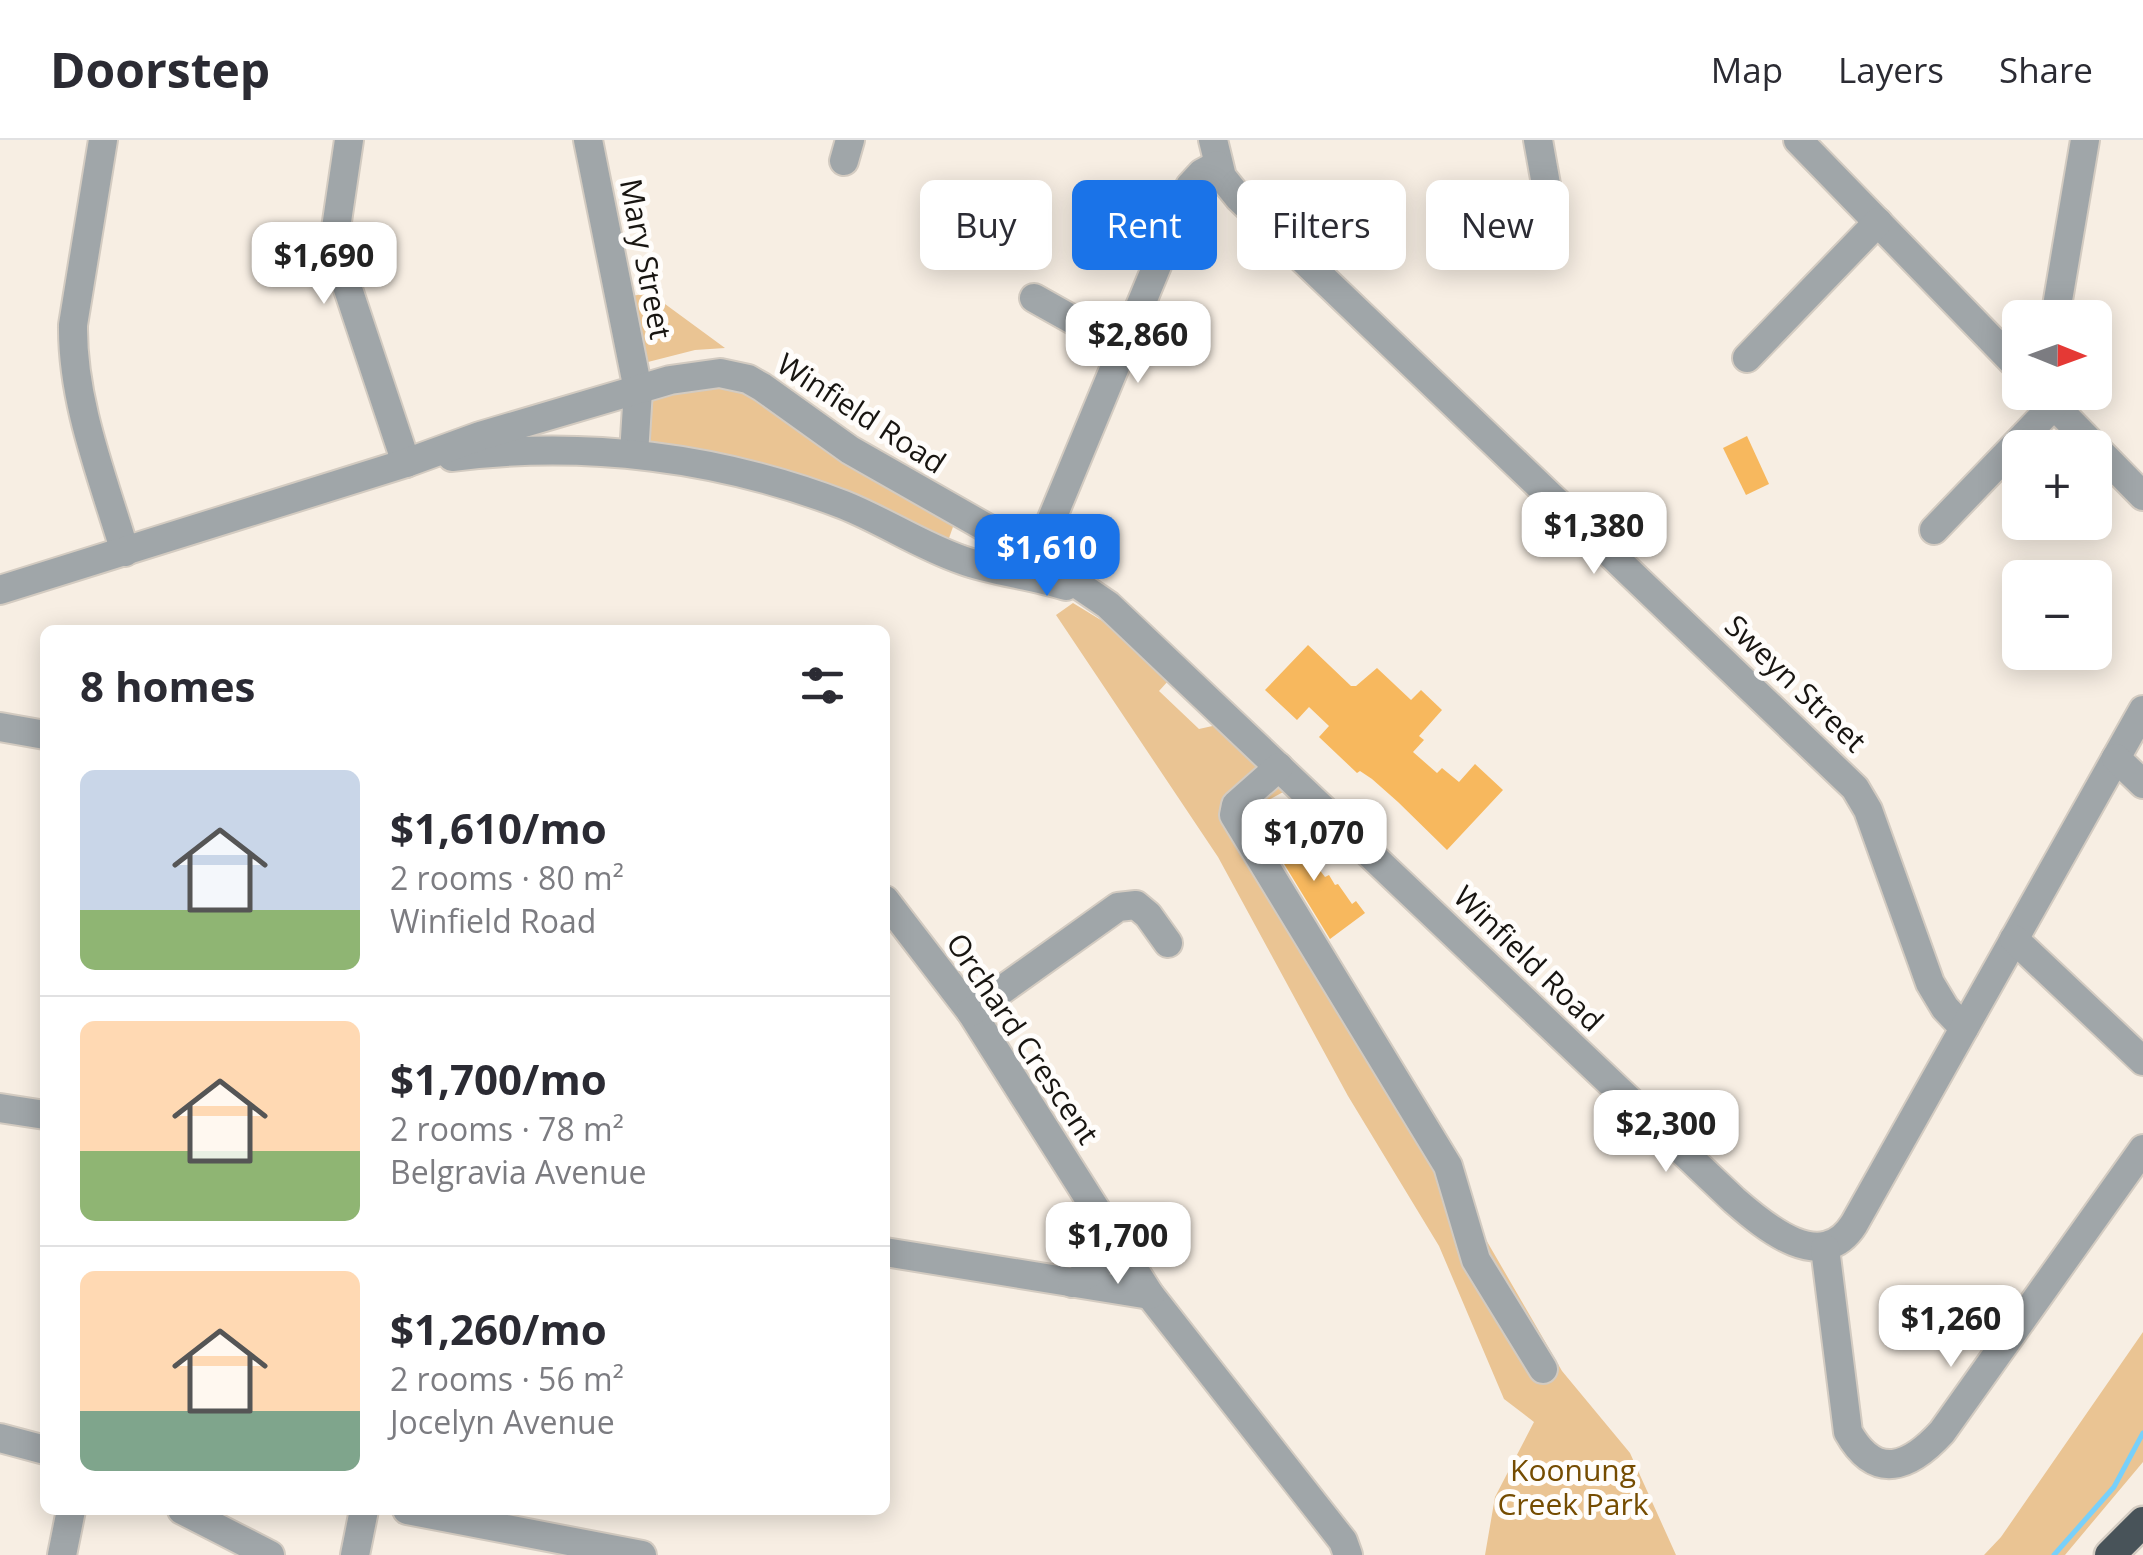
<!DOCTYPE html>
<html lang="en">
<head>
<meta charset="utf-8">
<style>
  :root { --surface:#fff; --page:#f7f7f7; --text:#2b2b33; --muted:#7c7c81; --line:#e1e1e2; --accent:#1a73e8 }
  body { margin:0; font-family:"Open Sans",sans-serif; background:var(--page); color:var(--text); height:100vh; display:flex; flex-direction:column; font-size:38px; white-space:nowrap }
  * { box-sizing:border-box; margin:0 }
  p { font-size:32px; color:var(--muted) }
  .icon { flex:none; width:55px; height:55px; fill:none; stroke:currentColor; stroke-width:2; stroke-linecap:round; stroke-linejoin:round }
  .map { position:relative; flex:1; overflow:hidden }
  .sheet { position:absolute; left:40px; top:485px; width:850px; height:890px; display:flex; flex-direction:column; background:var(--surface); border-radius:15px; box-shadow:0 5px 25px #0003 }
  .sheet>* { flex:none }
  .guide { position:absolute; left:920px; top:40px; width:950px; height:90px; display:flex; gap:20px }
  .needle { width:65px; rotate:91deg }
  .buttons { position:absolute; left:2002px; top:160px; display:grid; gap:20px }
  .buttons a { display:grid; place-items:center; width:110px; height:110px; border-radius:15px; background:var(--surface); box-shadow:0 5px 25px #0003; font-size:50px }
  .price { position:absolute; translate:-50% -85px; padding:0 22px; border-radius:20px; background:#fff; color:#222; font-size:32px; line-height:65px; filter:drop-shadow(0 2px 5px #0008) }
  .price::after { content:''; position:absolute; left:50%; top:60px; width:30px; height:22px; margin-left:-15px; background:inherit; clip-path:polygon(0 0,100% 0,50% 100%) }
  .price.selected { background:var(--accent); color:#fff }
  ul { padding:0; list-style:none }
  li { display:flex; align-items:center; gap:30px; height:250px; padding:0 40px }
  li+li { border-top:2px solid var(--line) }
  li span { display:grid; place-items:center; flex:none; width:280px; height:200px; border-radius:15px; color:#555 }
  li>.icon { margin-inline-start:auto }
  span .icon { width:120px; height:120px; fill:#fffc; stroke-width:1 }
  li b { font-size:42px }
  h2 { display:flex; justify-content:space-between; align-items:center; height:120px; padding:0 40px; font-size:42px }
  .chip { padding:0 35px; border-radius:15px; background:var(--surface); box-shadow:0 5px 25px #0003; font-size:35px; line-height:90px }
  .chip.selected { background:var(--accent); color:#fff }
  header { display:flex; align-items:center; gap:60px; box-sizing:border-box; height:140px; padding:0 50px; background:var(--surface); border-bottom:2px solid var(--line) }
  header strong { font-size:48px }
  nav { display:flex; gap:55px; margin-inline-start:auto; font-size:35px }
  .map>svg:first-child { display:block }
</style>
</head>
<body>
<header>
<strong>Doorstep</strong>
<nav><a>Map</a><a>Layers</a><a>Share</a></nav>
</header>
<div class="map">
<svg width="2143" height="1415" viewBox="0 0 2143 1415">
  <rect width="100%" height="100%" fill="#f7eee3"/>
  <g fill="#eac493">
    <path d="M650 153 725 208 695 210 644 223 631 156Z"/>
    <path d="M727 240 954 384 948 401 648 309V258Z"/>
    <path d="M1073 463 1109 485 1169 540 1159 551 1199 589 1217 585 1285 651 1241 675 1441 989 1467 1041 1485 1098 1562 1231 1630 1313 1676 1415H1485L1495 1357 1534 1282 1504 1259 1439 1106 1348 956 1218 717 1056 475Z"/>
    <path d="M2143 1192V1322L2065 1415H1984L2001 1397Z"/>
  </g>
  <g fill="none" stroke-linecap="round" stroke-linejoin="round">
    <path stroke="#78d0fa" stroke-width="5" d="M2054 1415 2114 1347 2143 1293"/>
  </g>
  <g fill="#f7b85e">
    <path d="M1747 296 1769 344 1746 355 1723 308Z"/>
    <path d="M1308 505 1351 546H1356L1377 528 1411 560 1421 550 1442 570 1419 596 1424 600 1413 612 1437 633 1442 628 1459 642 1475 624 1503 650 1447 710 1398 662 1372 639 1360 631 1357 633 1319 597 1329 586 1309 567 1297 580 1265 550Z"/>
    <path d="M1269 677 1277 691 1281 689 1287 699 1290 697 1300 714 1305 711 1325 737 1329 735 1335 745 1338 744 1352 764 1356 761 1365 773 1330 799 1259 683Z"/>
  </g>
  <g fill="none" stroke-linecap="round" stroke-linejoin="round">
    <defs>
      <g id="minor">
        <path d="M103 0 73 185C72 263 103 338 125 412"/>
        <path d="M349 0 335 95 346 143 406 323"/>
        <path d="M588 0 638 250 634 314"/>
        <path d="M1213 0 1222 37 1239 58 1855 648 1868 670 1930 843 1945 868 1964 888"/>
        <path d="M1538 0 1549 61"/>
        <path d="M1798 0 2020 229"/>
        <path d="M844 21 850 0"/>
        <path d="M1034 158 1123 208"/>
        <path d="M2055 178 2085 0"/>
        <path d="M1747 218 1878 82"/>
        <path d="M2043 254 2143 356"/>
        <path d="M452 317C584 300 720 317 844 365 884 381 921 406 962 420 995 432 1032 435 1066 446"/>
        <path d="M1934 390 2054 265"/>
        <path d="M1029 434 1190 46 1202 33 1217 25"/>
        <path d="M0 450 406 323 480 296 670 240 720 233 748 239 762 247 850 310 1036 416 1108 465 1734 1060C1766 1088 1822 1135 1854 1084L2143 570"/>
        <path d="M0 587 45 595"/>
        <path d="M2116 618 2143 644"/>
        <path d="M1279 627 1236 665 1234 675 1448 1026 1476 1120 1543 1229"/>
        <path d="M885 760 971 872 1150 1155 1343 1401 1348 1415"/>
        <path d="M2014 799 2143 921"/>
        <path d="M971 872 1118 767 1136 765 1148 775 1168 803"/>
        <path d="M0 968 45 975"/>
        <path d="M1825 1108 1848 1292C1876 1342 1910 1327 1942 1292L2143 1009"/>
        <path d="M885 1112 1150 1155"/>
        <path d="M1072 1143 1096 1129 1115 1100"/>
        <path d="M0 1298 45 1310"/>
        <path d="M182 1370 270 1415"/>
        <path d="M407 1370 642 1415"/>
        <path d="M62 1415 71 1370"/>
        <path d="M355 1415 364 1370"/>
      </g>
      <path id="highway" d="M2110 1415 2143 1382"/>
    </defs>
    <use href="#minor" stroke="#d3cbc1" stroke-width="32"/>
    <use href="#highway" stroke="#d3cbc1" stroke-width="35"/>
    <use href="#minor" stroke="#a0a6a9" stroke-width="28"/>
    <use href="#highway" stroke="#485359" stroke-width="30"/>
  </g>
  <g text-anchor="middle" stroke-width="10" stroke-linejoin="round" paint-order="stroke">
    <g font-size="30" fill="#181511" stroke="#fffdfb">
      <text transform="translate(645 119) rotate(79)" y="10">Mary Street</text>
      <text transform="translate(861 274) rotate(33)" y="10">Winfield Road</text>
      <text transform="translate(1795 544) rotate(44)" y="10">Sweyn Street</text>
      <text transform="translate(1528 819) rotate(44)" y="10">Winfield Road</text>
      <text transform="translate(1022 899) rotate(56)" y="10">Orchard Crescent</text>
    </g>
    <g font-size="30" fill="#754c01" stroke="#fffdfb">
      <text x="1573" y="1341">Koonung<tspan x="1573" dy="34">Creek Park</tspan></text>
    </g>
  </g>
</svg>
<div class="buttons">
<a><svg class="needle" viewBox="-14 -14 28 28"><path d="M0-13l5 13h-10z" fill="#e53935"/><path d="M0 13l5-13h-10z" fill="#7c7c81"/></svg></a>
<a>+</a>
<a>−</a>
</div>
<b class="price" style="left:324px;top:167px">$1,690</b>
<b class="price" style="left:1138px;top:246px">$2,860</b>
<b class="price" style="left:1594px;top:437px">$1,380</b>
<b class="price selected" style="left:1047px;top:459px">$1,610</b>
<b class="price" style="left:1314px;top:744px">$1,070</b>
<b class="price" style="left:1666px;top:1035px">$2,300</b>
<b class="price" style="left:1118px;top:1147px">$1,700</b>
<b class="price" style="left:1951px;top:1230px">$1,260</b>
<div class="guide">
<a class="chip">Buy</a>
<a class="chip selected">Rent</a>
<a class="chip">Filters</a>
<a class="chip">New</a>
</div>
<section class="sheet">
<h2>8 homes<svg class="icon" aria-label="filters" viewBox="0 0 24 24"><path d="M4 7h16M4 17h16"/><circle cx="9" cy="7" r="2"/><circle cx="15" cy="17" r="2"/></svg></h2>
<ul>
<li><span style="background:linear-gradient(#c9d6e8 70%,#8fb573 0)"><svg class="icon" aria-label="home" viewBox="0 0 24 24"><path d="M3 11l9-7 9 7M6 9v11h12V9"/></svg></span><div><b>$1,610/mo</b><p>2 rooms · 80 m²</p><p>Winfield Road</p></div></li>
<li><span style="background:linear-gradient(#ffd9b3 65%,#8fb573 0)"><svg class="icon" aria-label="home" viewBox="0 0 24 24"><path d="M3 11l9-7 9 7M6 9v11h12V9"/></svg></span><div><b>$1,700/mo</b><p>2 rooms · 78 m²</p><p>Belgravia Avenue</p></div></li>
<li><span style="background:linear-gradient(#ffd9b3 70%,#7fa58c 0)"><svg class="icon" aria-label="home" viewBox="0 0 24 24"><path d="M3 11l9-7 9 7M6 9v11h12V9"/></svg></span><div><b>$1,260/mo</b><p>2 rooms · 56 m²</p><p>Jocelyn Avenue</p></div></li>
</ul>
</section>
</div>
</body>
</html>
